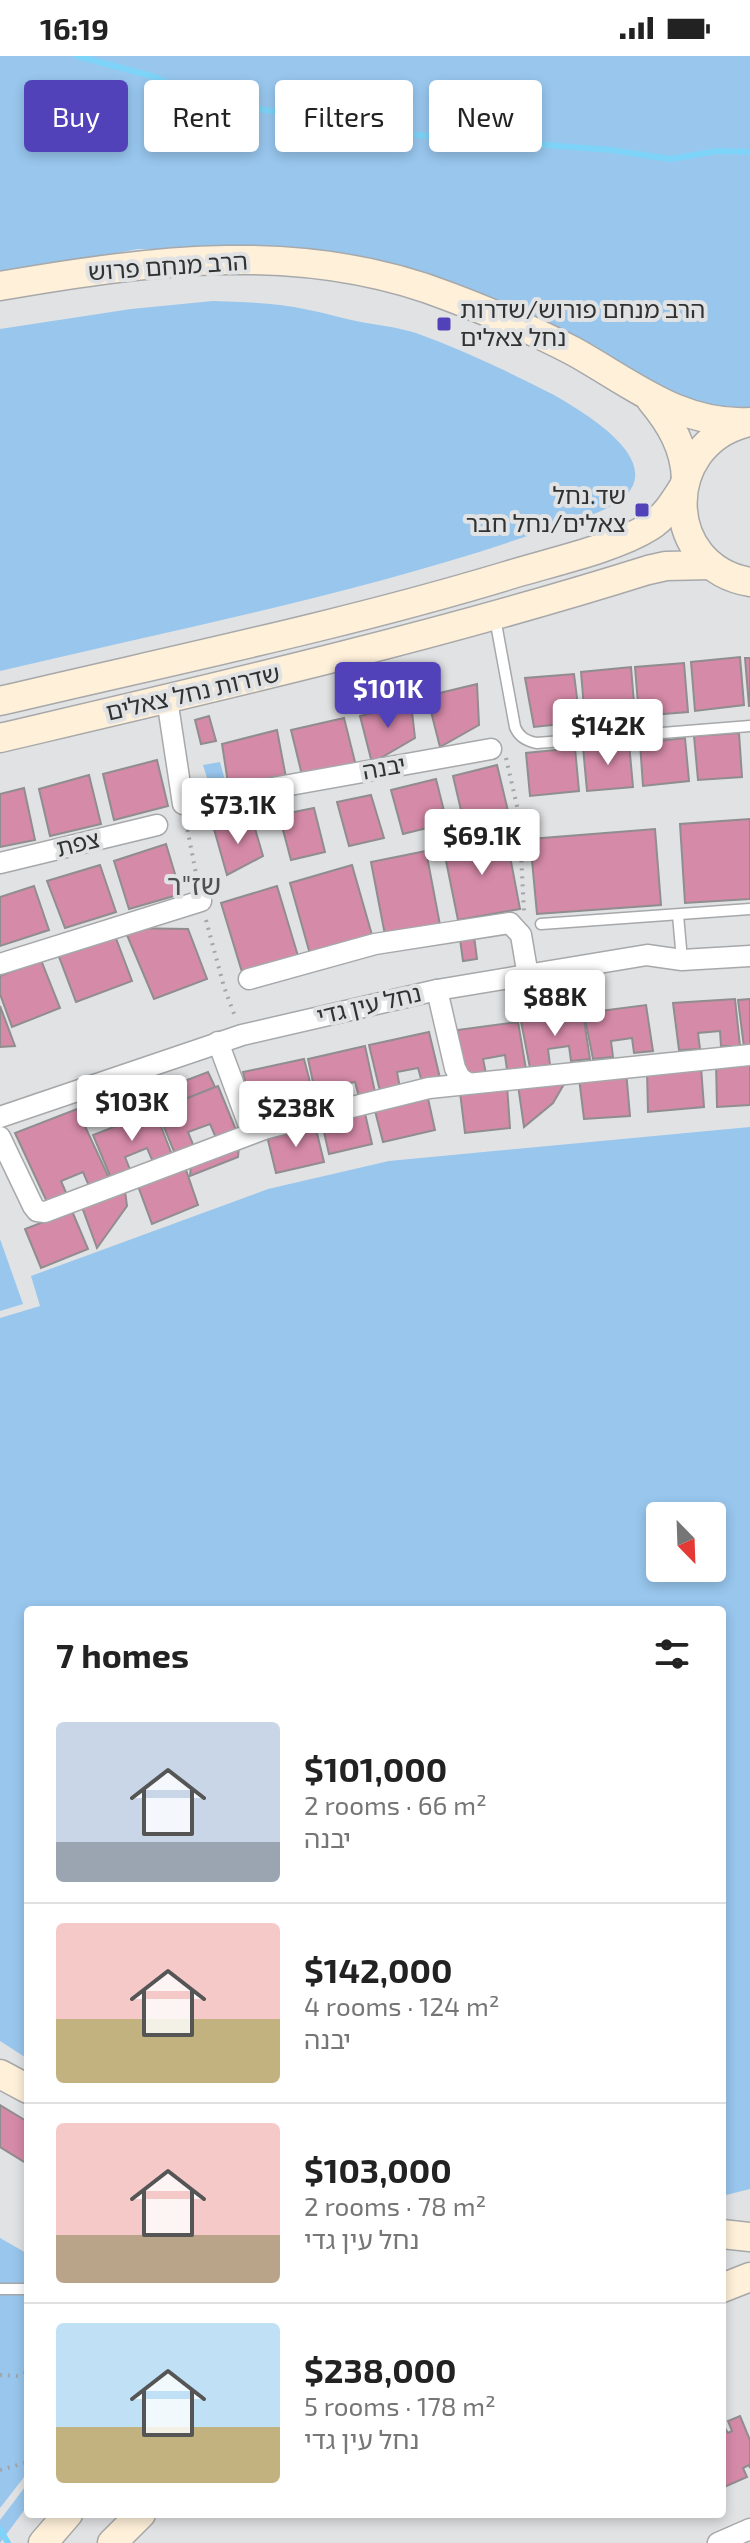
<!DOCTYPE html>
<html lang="en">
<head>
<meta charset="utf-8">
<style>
  :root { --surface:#fff; --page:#f6f6f6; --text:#222; --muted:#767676; --line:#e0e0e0; --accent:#5242ba }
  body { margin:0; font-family:"Exo 2","Noto Sans Hebrew",sans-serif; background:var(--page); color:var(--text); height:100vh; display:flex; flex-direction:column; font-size:30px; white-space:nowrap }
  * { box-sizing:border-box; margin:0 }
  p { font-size:26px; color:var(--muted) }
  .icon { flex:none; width:44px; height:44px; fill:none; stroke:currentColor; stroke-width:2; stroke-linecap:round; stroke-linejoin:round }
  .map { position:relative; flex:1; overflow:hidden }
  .details { position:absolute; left:24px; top:1550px; width:702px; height:912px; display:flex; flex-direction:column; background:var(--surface); border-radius:8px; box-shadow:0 4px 12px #0003 }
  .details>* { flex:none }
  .hud { position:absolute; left:24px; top:24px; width:702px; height:72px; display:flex; gap:16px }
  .needle { width:52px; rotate:157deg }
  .tools { position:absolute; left:646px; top:1446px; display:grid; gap:16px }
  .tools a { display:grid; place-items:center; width:80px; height:80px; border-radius:8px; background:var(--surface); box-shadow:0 4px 12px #0003; font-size:40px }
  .price { position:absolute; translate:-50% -68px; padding:0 18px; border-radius:8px; background:#fff; color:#222; font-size:26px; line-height:52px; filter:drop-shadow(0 2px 4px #0008) }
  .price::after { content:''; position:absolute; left:50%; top:48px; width:24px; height:18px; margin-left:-12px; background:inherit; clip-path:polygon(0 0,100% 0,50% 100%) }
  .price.current { background:var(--accent); color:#fff }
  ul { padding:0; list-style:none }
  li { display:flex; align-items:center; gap:24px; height:200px; padding:0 32px }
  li+li { border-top:2px solid var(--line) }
  li span { display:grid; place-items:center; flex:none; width:224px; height:160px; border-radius:8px; color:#555 }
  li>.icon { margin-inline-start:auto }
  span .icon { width:96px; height:96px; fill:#fffc; stroke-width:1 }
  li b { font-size:34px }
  h2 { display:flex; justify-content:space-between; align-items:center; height:96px; padding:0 32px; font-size:34px }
  .tag { padding:0 28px; border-radius:8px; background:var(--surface); box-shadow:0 4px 12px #0003; font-size:28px; line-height:72px }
  .tag.current { background:var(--accent); color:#fff }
  .status { display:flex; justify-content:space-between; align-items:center; height:56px; padding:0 40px; background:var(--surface); direction:ltr }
  .status svg { height:22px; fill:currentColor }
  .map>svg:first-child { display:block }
</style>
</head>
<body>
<div class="status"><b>16:19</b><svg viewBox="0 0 49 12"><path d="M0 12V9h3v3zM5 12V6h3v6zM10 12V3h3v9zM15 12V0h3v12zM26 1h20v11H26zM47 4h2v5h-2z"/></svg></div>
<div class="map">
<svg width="750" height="2487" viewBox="0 0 750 2487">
  <rect width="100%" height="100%" fill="#e1e2e4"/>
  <g fill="#98c6ed" fill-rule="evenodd">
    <path d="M0 0H750V351L687 353 645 332 529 256 419 219 301 193H138L0 219Z"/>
    <path d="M213 245C245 246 278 247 309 254 325 257 341 262 356 265 376 269 397 271 416 277 463 294 509 316 554 339 578 353 654 396 631 433 618 455 568 466 545 474 368 536 182 572 0 615V273L131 253Z"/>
    <path d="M220 706 228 735 212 738 203 709Z"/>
    <path d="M750 1071V2133L722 2140V1554H28V2003L0 1985V1262L40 1250 31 1220 268 1133 389 1105ZM660 1460H712V1512H660Z"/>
    <path d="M0 1183 23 1248 0 1255Z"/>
    <path d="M0 2182 28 2198V2416L0 2452Z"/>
    <path d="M28 2427V2449L0 2487V2464Z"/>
  </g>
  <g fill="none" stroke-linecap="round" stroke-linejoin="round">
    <g stroke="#7ed4f8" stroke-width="6">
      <path d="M77 0 155 21 214 47 315 61 380 76 611 94 670 103 718 95 750 96"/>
      <path d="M0 2473 8 2487"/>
    </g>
  </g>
  <g fill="#d58aa8" stroke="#908d8e" stroke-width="2">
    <path d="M740 601 744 649 695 655 691 606Z"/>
    <path d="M745 602H750V650H749Z"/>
    <path d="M684 607 688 656 639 660 635 611Z"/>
    <path d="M631 611 635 659 585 664 581 616Z"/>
    <path d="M574 618 580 666 534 671 525 622Z"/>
    <path d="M477 628 479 669 440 691 427 640Z"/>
    <path d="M411 647 415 682 372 707 360 660Z"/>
    <path d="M209 660 216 685 201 688 195 664Z"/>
    <path d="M344 662 356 710 303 723 291 674Z"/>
    <path d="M277 674 287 727H228L222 688Z"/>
    <path d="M739 677 742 721 698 724 694 680Z"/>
    <path d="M685 682 689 725 643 730 640 687Z"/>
    <path d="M629 687 633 731 587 735 583 691Z"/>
    <path d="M575 692 579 735 530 740 526 697Z"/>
    <path d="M157 704 168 750 114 764 103 718Z"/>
    <path d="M497 709 508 755 464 767 453 720Z"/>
    <path d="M89 719 101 768 50 780 39 733Z"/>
    <path d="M436 723 447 767 403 778 391 734Z"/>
    <path d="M24 732 35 784 0 791V738Z"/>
    <path d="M371 739 384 782 349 790 337 746Z"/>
    <path d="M314 752 325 796 291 804 279 759Z"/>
    <path d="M750 763V843L685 847 680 768Z"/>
    <path d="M253 766 263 800 227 819 214 773Z"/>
    <path d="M655 773 661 849 537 858 530 783Z"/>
    <path d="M506 779 520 853 458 864 443 790Z"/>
    <path d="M166 788 181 838 129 853 114 805Z"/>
    <path d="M426 795 440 869 385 879 371 806Z"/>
    <path d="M100 809 116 856 65 872 47 825Z"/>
    <path d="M352 809 372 879 310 898 290 827Z"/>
    <path d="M34 830 49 874 0 890V841Z"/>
    <path d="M277 830 298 900 242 916 221 847Z"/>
    <path d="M124 872 188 873 207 923 154 943Z"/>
    <path d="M114 877 132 925 76 946 58 898Z"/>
    <path d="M474 880 477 903 463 905 460 883Z"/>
    <path d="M41 904 60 952 12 971 0 938V920Z"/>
    <path d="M735 943 740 990H721L720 975 698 977 700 993 679 994 673 947Z"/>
    <path d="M750 943V990L744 991 738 944Z"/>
    <path d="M646 949 653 995 634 997 632 982 611 985 613 1001 593 1003 584 957Z"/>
    <path d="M0 950 15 990 0 991Z"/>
    <path d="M583 957 590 1003 571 1005 569 990 548 993 550 1009 530 1012 521 965Z"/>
    <path d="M518 966 526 1013 507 1014 505 999 483 1003 486 1018 465 1021 457 974Z"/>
    <path d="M429 976 440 1022 422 1026 418 1012 397 1016 400 1032 380 1035 369 989Z"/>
    <path d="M365 990 375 1036 359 1041 355 1026 335 1030 339 1045 318 1049 308 1003Z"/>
    <path d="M304 1003 316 1049 298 1053 294 1038 271 1043 274 1059 254 1062 243 1016Z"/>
    <path d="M750 1005V1049L717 1051 716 1007Z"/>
    <path d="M701 1011 704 1051 648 1056 647 1016Z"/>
    <path d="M626 1015 630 1060 584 1063 579 1022Z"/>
    <path d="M208 1016 215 1031 186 1043 179 1027Z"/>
    <path d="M567 1023 553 1047 524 1071 518 1029Z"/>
    <path d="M507 1029 510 1072 465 1077 460 1036Z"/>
    <path d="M218 1030 236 1074 216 1082 210 1068 188 1076 194 1091 175 1098 157 1054Z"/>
    <path d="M427 1038 435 1074 383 1086 374 1051Z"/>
    <path d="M77 1053 109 1122 89 1130 83 1116 61 1125 67 1139 47 1146 15 1077Z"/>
    <path d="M364 1053 372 1088 329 1098 321 1063Z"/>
    <path d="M155 1055 172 1099 153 1106 147 1092 125 1101 131 1116 111 1122 93 1079Z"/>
    <path d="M315 1069 324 1106 276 1117 267 1080Z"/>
    <path d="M239 1091 238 1101 190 1120 191 1110Z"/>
    <path d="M185 1111 198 1149 152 1168 138 1130Z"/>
    <path d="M125 1135 127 1150 97 1192 82 1151Z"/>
    <path d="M72 1155 88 1193 41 1212 25 1173Z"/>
    <path d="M0 2049 28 2066V2103L26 2107 0 2091Z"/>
    <path d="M740 2360 750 2384V2412L749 2409 743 2412 747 2421 722 2432V2367L728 2377 732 2375 728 2365Z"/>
  </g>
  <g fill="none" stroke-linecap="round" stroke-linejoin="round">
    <defs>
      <g id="lane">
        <path d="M495 562 515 671C519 681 526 685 537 687L750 670"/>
        <path d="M678 859 682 904"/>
        <path d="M541 868 750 853"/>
        <path d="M0 2233H28"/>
      </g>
      <g id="street">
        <path d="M167 643 183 748 491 693"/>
        <path d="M0 807 157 769"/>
        <path d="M0 908 201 845"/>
        <path d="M249 923 375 888 510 867 521 879 528 920"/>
        <path d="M437 934 455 1012 460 1022 468 1027"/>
        <path d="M218 986 248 1067 255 1072H267"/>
        <path d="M0 1061 242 979 437 934 647 899 682 904 750 900"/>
        <path d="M0 1081 33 1150 37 1155 45 1156 267 1072 429 1032 750 999"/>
        <path d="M718 2487 750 2473"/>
      </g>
      <g id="secondary">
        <path d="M0 230C151 204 303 183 450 241 492 257 533 274 573 295 631 327 680 370 750 366"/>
        <path d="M651 344C671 368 685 392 686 423"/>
        <path d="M745 367C660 390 662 511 750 526"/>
        <path d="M0 645C169 605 340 570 506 520 547 507 614 493 649 471 665 461 674 446 684 430"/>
        <path d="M0 682C217 631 435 581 648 514L666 510 711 509"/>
        <path d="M0 2018 28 2033"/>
        <path d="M722 2178 750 2181"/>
        <path d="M722 2232 750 2221"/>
        <path d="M43 2487 68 2458"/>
        <path d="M112 2487 141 2458"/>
      </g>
    </defs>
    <use href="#lane" stroke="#a7a8aa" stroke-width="13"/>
    <use href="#street" stroke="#a7a8aa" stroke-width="23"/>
    <use href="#secondary" stroke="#a7a8aa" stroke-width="31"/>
    <g stroke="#a4a5a6" stroke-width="4" stroke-dasharray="2 6" stroke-linecap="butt">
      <path d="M506 702 519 759 524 856"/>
      <path d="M186 766 198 828"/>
      <path d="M206 864 224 931 236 963"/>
      <path d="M0 2319 18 2320 27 2316 28 2323"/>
      <path d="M0 2414 28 2406"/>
    </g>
    <use href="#lane" stroke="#fff" stroke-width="10"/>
    <use href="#street" stroke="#fff" stroke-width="20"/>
    <use href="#secondary" stroke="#fef0d9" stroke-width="28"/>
  </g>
  <g fill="#5242ba" stroke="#e1e2e4" stroke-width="3">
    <rect x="436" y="260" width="16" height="16" rx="4"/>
    <rect x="634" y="446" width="16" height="16" rx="4"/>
  </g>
  <g text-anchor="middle" stroke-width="8" stroke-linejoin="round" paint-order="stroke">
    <g font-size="24" fill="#313232" stroke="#e1e2e4">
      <text transform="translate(168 211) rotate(-4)" y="8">הרב מנחם פרוש</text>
      <text transform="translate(193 637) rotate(-13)" y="8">שדרות נחל צאלים</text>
      <text transform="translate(384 712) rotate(-10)" y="8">יבנה</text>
      <text transform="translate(78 788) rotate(-14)" y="8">צפת</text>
      <text transform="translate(369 949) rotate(-13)" y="8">נחל עין גדי</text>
    </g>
    <g font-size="24" fill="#313232" stroke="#e1e2e4" text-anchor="start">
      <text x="460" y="262">הרב מנחם פורוש/שדרות<tspan x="460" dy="28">נחל צאלים</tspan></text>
      <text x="626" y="448" text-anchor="end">שד.נחל<tspan x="626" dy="28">צאלים/נחל חבר</tspan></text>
    </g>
    <g font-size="28" fill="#4f5052" stroke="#e1e2e4">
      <text x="194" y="839">שז"ר</text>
    </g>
  </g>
</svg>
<div class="tools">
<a><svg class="needle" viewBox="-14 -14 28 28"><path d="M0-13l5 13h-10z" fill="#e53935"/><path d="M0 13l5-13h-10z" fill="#767676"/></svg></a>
</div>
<b class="price current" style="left:388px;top:674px">$101K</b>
<b class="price" style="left:608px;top:711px">$142K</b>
<b class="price" style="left:238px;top:790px">$73.1K</b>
<b class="price" style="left:482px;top:821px">$69.1K</b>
<b class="price" style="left:555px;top:982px">$88K</b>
<b class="price" style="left:132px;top:1087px">$103K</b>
<b class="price" style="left:296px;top:1093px">$238K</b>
<div class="hud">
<a class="tag current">Buy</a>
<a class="tag">Rent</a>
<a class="tag">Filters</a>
<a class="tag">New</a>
</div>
<section class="details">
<h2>7 homes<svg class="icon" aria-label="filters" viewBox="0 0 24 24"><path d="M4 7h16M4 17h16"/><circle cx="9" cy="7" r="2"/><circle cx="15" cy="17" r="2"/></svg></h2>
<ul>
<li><span style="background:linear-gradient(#c9d6e8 75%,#9aa5b1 0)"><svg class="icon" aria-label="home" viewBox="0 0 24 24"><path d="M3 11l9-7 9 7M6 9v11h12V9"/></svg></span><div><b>$101,000</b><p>2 rooms · 66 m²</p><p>יבנה</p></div></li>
<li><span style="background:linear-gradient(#f6c9c9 60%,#c2b280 0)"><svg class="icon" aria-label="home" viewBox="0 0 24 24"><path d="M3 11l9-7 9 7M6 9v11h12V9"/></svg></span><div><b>$142,000</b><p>4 rooms · 124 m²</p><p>יבנה</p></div></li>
<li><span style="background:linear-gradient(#f6c9c9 70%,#b9a48a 0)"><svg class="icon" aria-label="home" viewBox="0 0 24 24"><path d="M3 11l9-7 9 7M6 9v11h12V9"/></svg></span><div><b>$103,000</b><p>2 rooms · 78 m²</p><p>נחל עין גדי</p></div></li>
<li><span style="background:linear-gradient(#bfe0f5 65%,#c2b280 0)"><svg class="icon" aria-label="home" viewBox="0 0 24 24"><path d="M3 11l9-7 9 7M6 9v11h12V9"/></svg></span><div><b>$238,000</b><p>5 rooms · 178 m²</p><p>נחל עין גדי</p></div></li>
</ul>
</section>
</div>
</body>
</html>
